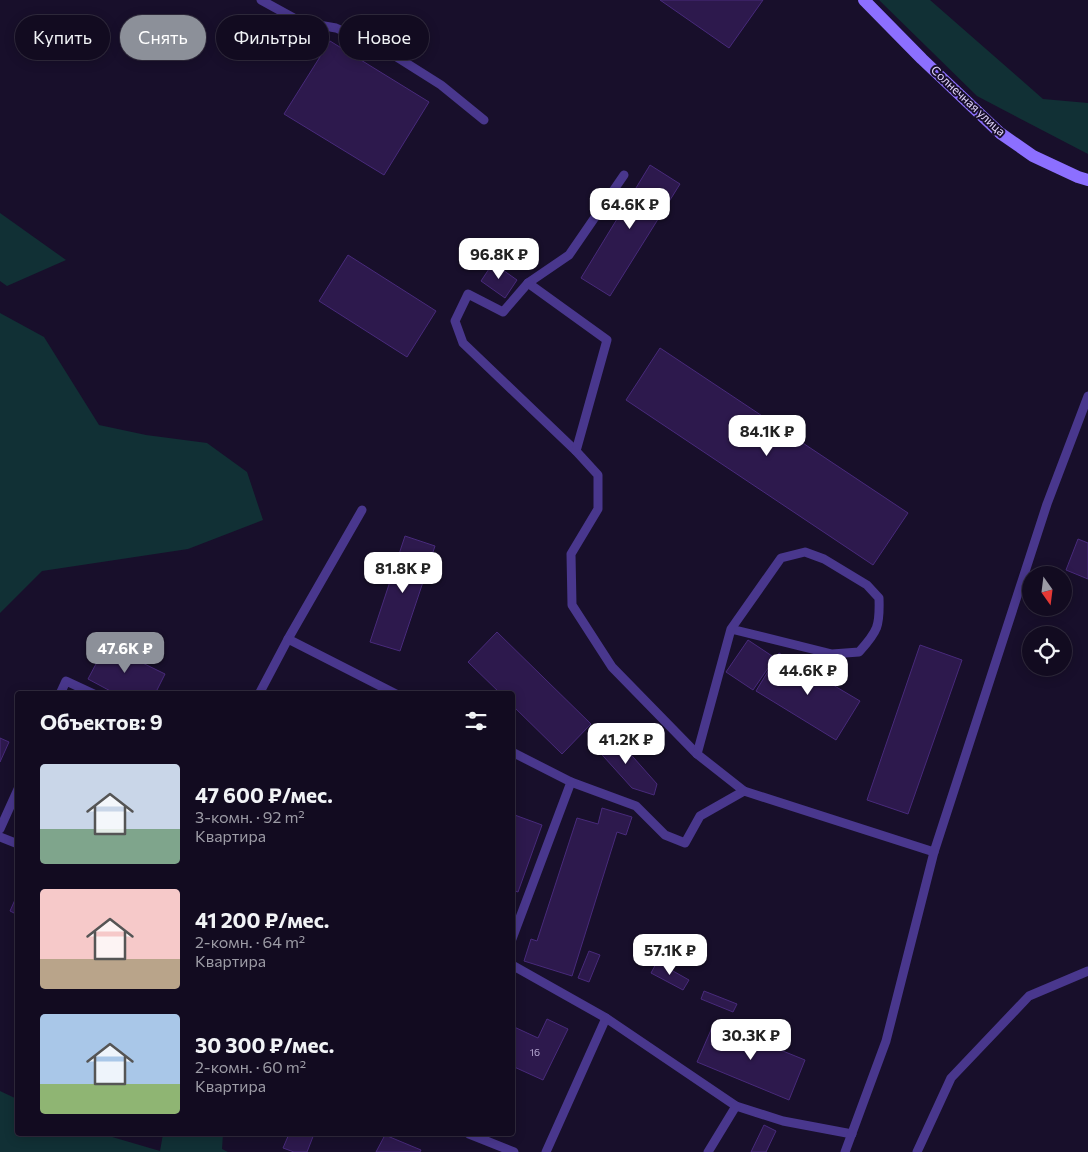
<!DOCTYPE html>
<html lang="ru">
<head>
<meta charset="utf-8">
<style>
  :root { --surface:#120b20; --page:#1b1429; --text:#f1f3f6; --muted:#9c9ba5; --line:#312b3e; --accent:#8c9099 }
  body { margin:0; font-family:Commissioner,sans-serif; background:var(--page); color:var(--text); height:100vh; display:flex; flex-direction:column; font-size:19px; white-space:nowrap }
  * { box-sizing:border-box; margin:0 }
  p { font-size:16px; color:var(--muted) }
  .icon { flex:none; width:28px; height:28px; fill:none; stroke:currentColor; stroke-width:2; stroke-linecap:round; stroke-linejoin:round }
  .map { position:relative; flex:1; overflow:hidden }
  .panel { position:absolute; left:15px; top:691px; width:500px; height:445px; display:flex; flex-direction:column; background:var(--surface); border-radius:5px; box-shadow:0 2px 12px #0003,0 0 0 1px var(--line) }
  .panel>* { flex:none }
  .top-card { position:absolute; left:15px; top:15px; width:500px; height:45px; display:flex; gap:10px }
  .needle { width:32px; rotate:166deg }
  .tools { position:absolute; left:1022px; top:566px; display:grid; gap:10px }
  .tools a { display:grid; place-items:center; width:50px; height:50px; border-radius:50%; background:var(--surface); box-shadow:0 2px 12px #0003,0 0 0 1px var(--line); font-size:25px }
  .price { position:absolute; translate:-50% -42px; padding:0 11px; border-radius:10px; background:#fff; color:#222; font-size:16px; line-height:32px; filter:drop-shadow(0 1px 2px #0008) }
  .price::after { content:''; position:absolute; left:50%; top:30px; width:15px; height:11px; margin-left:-8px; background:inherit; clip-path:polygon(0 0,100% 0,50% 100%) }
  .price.on { background:var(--accent); color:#fff }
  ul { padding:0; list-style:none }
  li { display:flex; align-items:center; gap:15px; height:125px; padding:0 25px }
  li span { display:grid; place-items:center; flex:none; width:140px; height:100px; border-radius:5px; color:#555 }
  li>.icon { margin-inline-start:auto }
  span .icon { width:60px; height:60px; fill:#fffc; stroke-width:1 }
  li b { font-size:21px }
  h2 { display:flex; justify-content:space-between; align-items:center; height:60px; padding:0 25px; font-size:21px }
  .chip { padding:0 18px; border-radius:22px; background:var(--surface); box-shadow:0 2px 12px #0003,0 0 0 1px var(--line); font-size:18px; line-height:45px }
  .chip.on { background:var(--accent); color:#fff }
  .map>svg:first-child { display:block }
</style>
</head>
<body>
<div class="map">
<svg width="1088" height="1152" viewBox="0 0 1088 1152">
  <rect width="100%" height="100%" fill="#180f2b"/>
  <g fill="#113035">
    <path d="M879 0H930L1043 99 1088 103V154L977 96Z"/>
    <path d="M0 213 66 260 7 286 0 281Z"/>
    <path d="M0 313 44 337 99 425 146 435 207 443 247 472 263 520 188 549 42 571 0 613Z"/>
    <path d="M0 1091 17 1099 18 1134H102L160 1151 163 1134H223L222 1149 228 1152H0Z"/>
  </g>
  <g fill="#2d194d" stroke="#482a7b">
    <path d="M660 0H763L729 48Z"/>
    <path d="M330 41 429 102 384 175 284 114Z"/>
    <path d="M650 165 680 184 610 296 581 278Z"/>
    <path d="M348 255 436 311 407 357 319 301Z"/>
    <path d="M493 263 517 280 505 298 481 281Z"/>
    <path d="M660 348 908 513 873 565 626 400Z"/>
    <path d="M405 536 435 546 400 651 370 642Z"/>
    <path d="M1078 539 1088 543V579L1066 570Z"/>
    <path d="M497 632 591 724 562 754 512 705V694H501L468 662Z"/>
    <path d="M748 640 775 658 753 690 726 672Z"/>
    <path d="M106 645 165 674 155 694H116L88 679Z"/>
    <path d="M920 645 962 660 908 814 867 800Z"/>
    <path d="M779 653 860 701 836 740 756 691Z"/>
    <path d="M610 731 657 784 654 795 632 788 595 747Z"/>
    <path d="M0 738 9 742 0 762Z"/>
    <path d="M602 808 632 817 626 835 617 832 572 976 524 961 531 939 537 941 577 818 598 824Z"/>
    <path d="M512 814 542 825 518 892 512 890Z"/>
    <path d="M18 893V915L10 911Z"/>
    <path d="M589 951 600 955 589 982 578 978Z"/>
    <path d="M657 962 689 980 683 990 651 973Z"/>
    <path d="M704 991 737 1004 733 1012 701 999Z"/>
    <path d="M547 1019 568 1029 543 1080 512 1066V1026L538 1038Z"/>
    <path d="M714 1023 805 1060 789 1100 697 1062Z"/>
    <path d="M764 1125 776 1131 766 1152H751Z"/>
    <path d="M289 1134H314L307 1152H294L283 1148Z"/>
    <path d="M385 1135 421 1150 420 1152H376Z"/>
  </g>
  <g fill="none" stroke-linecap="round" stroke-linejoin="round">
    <g stroke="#49378d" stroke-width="9">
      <path d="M261 0 301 22 336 28 384 49 441 85 484 120"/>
      <path d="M624 175 569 255 528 283 503 312 468 294 455 321 463 343 576 451 598 475V509L571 554 572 605 612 667 697 754"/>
      <path d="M528 283 607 340 576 451"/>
      <path d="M731 629 781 558 805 552 824 559 867 585 879 598C880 626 878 631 859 652L832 654 731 629 697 754 744 791"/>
      <path d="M288 639 362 510"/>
      <path d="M60 694 66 681 94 694"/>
      <path d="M259 694 288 639 396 694"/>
      <path d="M512 752 571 782 512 939"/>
      <path d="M571 782 636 806 665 835 685 843 700 816 744 791 934 852"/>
      <path d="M0 829 18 789"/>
      <path d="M0 837 18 844"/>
      <path d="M512 965 606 1018 736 1106 783 1121 852 1134"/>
      <path d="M469 1134 514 1152"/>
      <path d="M546 1152 606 1018"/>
      <path d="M708 1152 736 1106"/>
      <path d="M845 1152 886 1041 934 852 1047 504 1088 396"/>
      <path d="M917 1152 951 1078 1029 996 1088 971"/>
    </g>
    <path stroke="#8c6fff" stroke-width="12" d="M864 0 922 59 1000 133 1033 156 1078 177 1088 180"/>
  </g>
  <g text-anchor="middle" stroke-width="4" stroke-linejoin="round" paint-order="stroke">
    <g font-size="10" fill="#b6a8d2">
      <text x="535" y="1056">16</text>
    </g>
    <g font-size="12" fill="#e4d8ff" stroke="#180f2b">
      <text transform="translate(968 101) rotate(43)" y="4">Солнечная улица</text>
    </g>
  </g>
</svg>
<div class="tools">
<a><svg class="needle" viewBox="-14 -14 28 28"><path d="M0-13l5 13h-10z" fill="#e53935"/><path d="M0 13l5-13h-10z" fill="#9c9ba5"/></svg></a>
<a><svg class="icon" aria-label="locate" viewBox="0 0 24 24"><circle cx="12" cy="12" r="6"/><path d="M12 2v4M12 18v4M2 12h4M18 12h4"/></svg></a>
</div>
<b class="price" style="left:630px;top:230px">64.6K ₽</b>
<b class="price" style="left:499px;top:280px">96.8K ₽</b>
<b class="price" style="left:767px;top:457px">84.1K ₽</b>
<b class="price" style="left:403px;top:594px">81.8K ₽</b>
<b class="price on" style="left:125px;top:674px">47.6K ₽</b>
<b class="price" style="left:808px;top:696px">44.6K ₽</b>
<b class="price" style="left:626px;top:765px">41.2K ₽</b>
<b class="price" style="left:670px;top:976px">57.1K ₽</b>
<b class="price" style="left:751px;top:1061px">30.3K ₽</b>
<div class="top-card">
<a class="chip">Купить</a>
<a class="chip on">Снять</a>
<a class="chip">Фильтры</a>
<a class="chip">Новое</a>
</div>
<section class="panel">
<h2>Объектов: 9<svg class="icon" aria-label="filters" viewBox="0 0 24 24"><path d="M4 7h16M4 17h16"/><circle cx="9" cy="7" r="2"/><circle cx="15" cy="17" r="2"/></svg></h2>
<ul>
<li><span style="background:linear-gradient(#c9d6e8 65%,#7fa58c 0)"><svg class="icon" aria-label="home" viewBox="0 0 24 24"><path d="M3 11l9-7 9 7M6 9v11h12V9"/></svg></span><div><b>47 600 ₽/мес.</b><p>3-комн. · 92 m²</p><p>Квартира</p></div></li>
<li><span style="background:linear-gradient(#f6c9c9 70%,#b9a48a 0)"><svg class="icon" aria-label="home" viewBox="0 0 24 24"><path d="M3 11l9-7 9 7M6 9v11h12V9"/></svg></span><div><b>41 200 ₽/мес.</b><p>2-комн. · 64 m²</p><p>Квартира</p></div></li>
<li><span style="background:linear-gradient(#a9c7e8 70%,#8fb573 0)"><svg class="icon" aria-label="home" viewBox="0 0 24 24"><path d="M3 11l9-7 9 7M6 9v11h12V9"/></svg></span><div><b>30 300 ₽/мес.</b><p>2-комн. · 60 m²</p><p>Квартира</p></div></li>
</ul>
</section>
</div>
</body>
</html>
